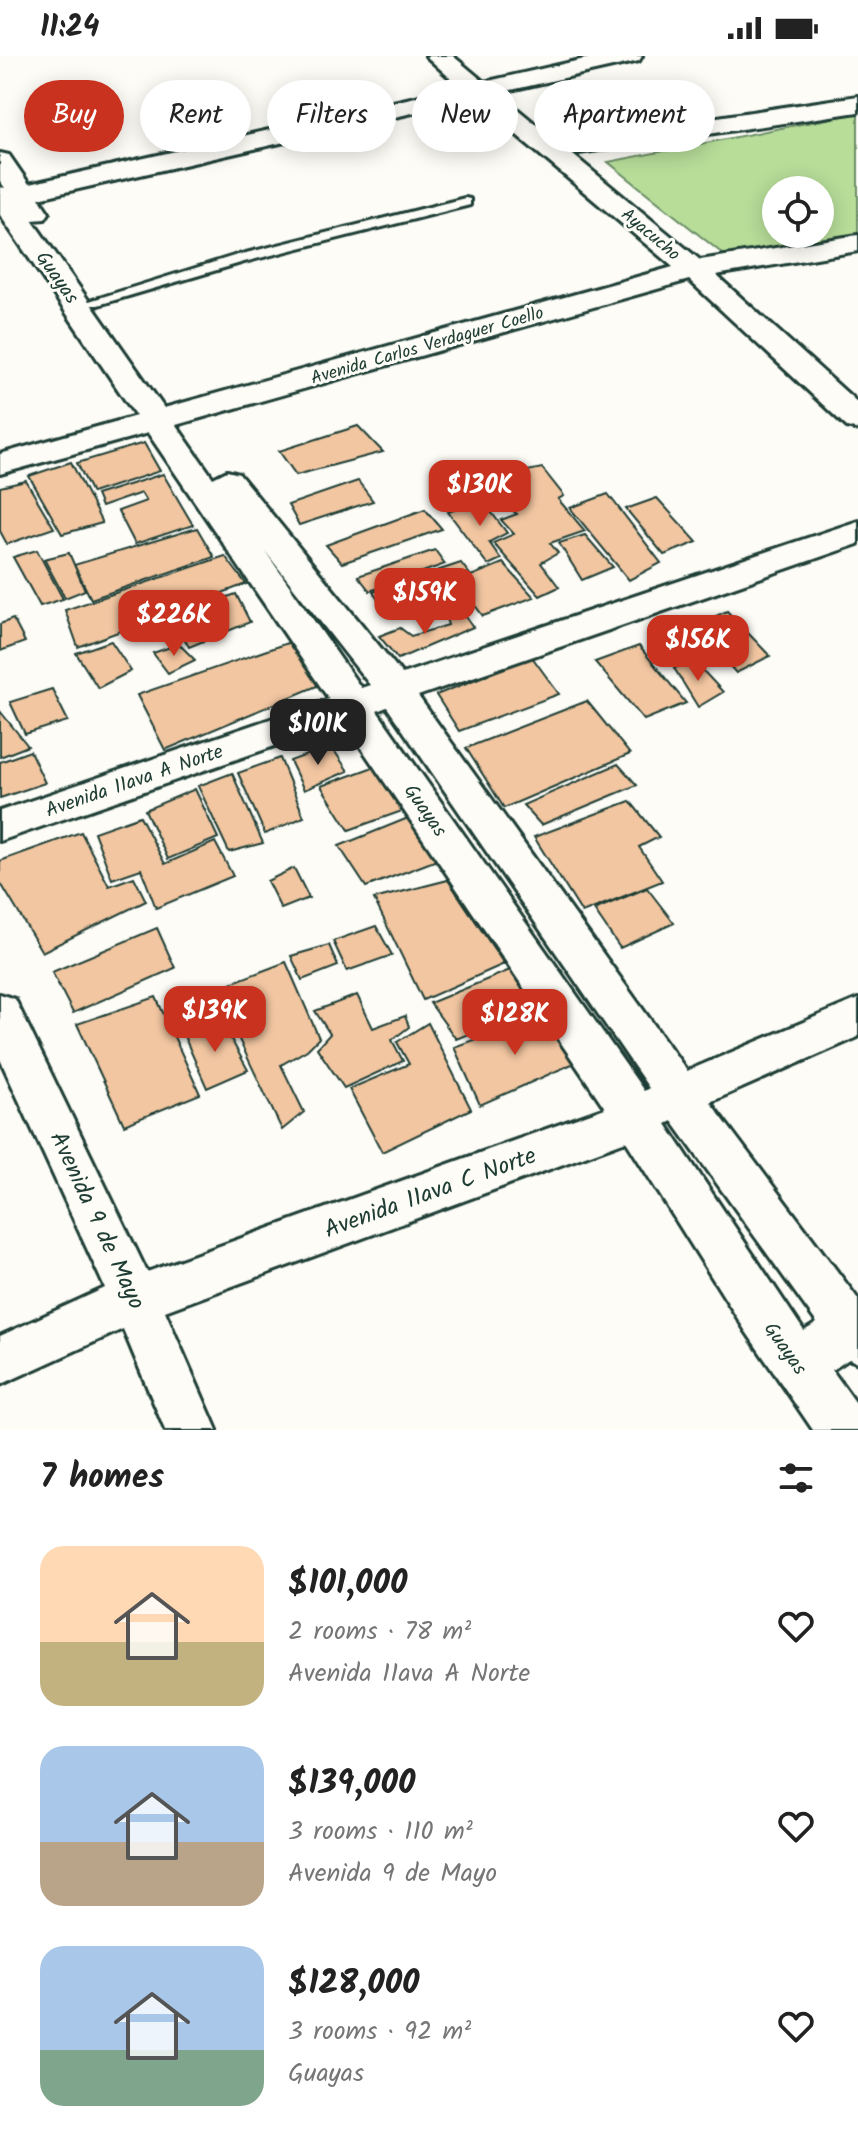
<!DOCTYPE html>
<html lang="en">
<head>
<meta charset="utf-8">
<style>
  :root { --surface:#fff; --page:#f2f2f2; --text:#222; --muted:#767676; --accent:#c8321e }
  body { margin:0; font-family:Kalam,sans-serif; background:var(--page); color:var(--text); height:100vh; display:flex; flex-direction:column; font-size:30px; white-space:nowrap }
  * { box-sizing:border-box; margin:0 }
  p { font-size:26px; color:var(--muted) }
  .icon { flex:none; width:44px; height:44px; fill:none; stroke:currentColor; stroke-width:2; stroke-linecap:round; stroke-linejoin:round }
  .map { position:relative; height:1374px; overflow:hidden }
  .side { display:flex; flex-direction:column; background:var(--surface); flex:1 }
  .side>* { flex:none }
  .banner { position:absolute; left:24px; top:24px; width:810px; height:72px; display:flex; gap:16px }
  .controls { position:absolute; left:762px; top:120px; display:grid; gap:16px }
  .controls a { display:grid; place-items:center; width:72px; height:72px; border-radius:50%; background:var(--surface); box-shadow:0 4px 20px #0003; font-size:40px }
  .price { position:absolute; translate:-50% -68px; padding:0 18px; border-radius:16px; background:var(--accent); color:#fff; font-size:26px; line-height:52px; filter:drop-shadow(0 2px 4px #0008) }
  .price::after { content:''; position:absolute; left:50%; top:48px; width:24px; height:18px; margin-left:-12px; background:inherit; clip-path:polygon(0 0,100% 0,50% 100%) }
  .price.current { background:#222; color:#fff }
  ul { padding:0; list-style:none }
  li { display:flex; align-items:center; gap:24px; height:200px; padding:0 40px }
  li span { display:grid; place-items:center; flex:none; width:224px; height:160px; border-radius:24px; color:#555 }
  li>.icon { margin-inline-start:auto }
  span .icon { width:96px; height:96px; fill:#fffc; stroke-width:1 }
  li b { font-size:34px }
  h2 { display:flex; justify-content:space-between; align-items:center; height:96px; padding:0 40px; font-size:34px }
  .pill { padding:0 28px; border-radius:36px; background:var(--surface); box-shadow:0 4px 20px #0003; font-size:28px; line-height:72px }
  .pill.current { background:var(--accent); color:#fff }
  .status { display:flex; justify-content:space-between; align-items:center; height:56px; padding:0 40px; background:var(--surface); direction:ltr }
  .status svg { height:22px; fill:currentColor }
  .map>svg:first-child { display:block }
</style>
</head>
<body>
<div class="status"><b>11:24</b><svg viewBox="0 0 49 12"><path d="M0 12V9h3v3zM5 12V6h3v6zM10 12V3h3v9zM15 12V0h3v12zM26 1h20v11H26zM47 4h2v5h-2z"/></svg></div>
<div class="map">
<svg width="858" height="1374" viewBox="0 0 858 1374">
  <rect width="100%" height="100%" fill="#fdfcf7"/>
  <filter id="ink" filterUnits="userSpaceOnUse"><feTurbulence type="fractalNoise" baseFrequency=".0125" numOctaves="2"/><feDisplacementMap in="SourceGraphic" scale="16" xChannelSelector="R" yChannelSelector="G"/><feConvolveMatrix kernelMatrix="1 2 1 2 8 2 1 2 1" color-interpolation-filters="sRGB"/></filter>
  <g filter="url(#ink)">
    <path fill="#b7dd99" stroke="#6b8d66" stroke-width="2" fill-rule="evenodd" d="M858 57V179L729 203 608 106ZM776 134H820V178H776Z"/>
    <g fill="#f2c6a1" stroke="#1f3d34" stroke-width="2">
      <path d="M358 370 383 396 296 419 279 395Z"/>
      <path d="M144 387 160 415 92 437 77 407Z"/>
      <path d="M71 406 102 467 62 478 29 420Z"/>
      <path d="M542 412 564 440 558 443 585 475 550 487 558 497 541 507 559 531 540 540 493 487 514 478 501 464 517 458 497 443 518 435 502 420Z"/>
      <path d="M163 418 193 469 135 488 118 455 146 445 141 437 101 451 96 439Z"/>
      <path d="M26 425 54 472 7 488 0 475V431Z"/>
      <path d="M358 425 373 445 299 469 288 449Z"/>
      <path d="M608 438 661 507 629 524 570 452Z"/>
      <path d="M657 442 697 486 664 499 626 453Z"/>
      <path d="M482 444 507 477 489 486 501 503 488 509 448 456Z"/>
      <path d="M425 453 442 473 342 507 326 489Z"/>
      <path d="M197 472 214 501 91 543 74 509Z"/>
      <path d="M585 479 613 511 582 524 559 487Z"/>
      <path d="M37 494 63 543 40 550 13 501Z"/>
      <path d="M435 494 445 508 370 535 358 520Z"/>
      <path d="M69 497 85 534 65 542 44 503Z"/>
      <path d="M225 500 246 528 78 591 65 554Z"/>
      <path d="M461 507 471 520 503 507 534 541 483 560 459 528 385 555 373 536Z"/>
      <path d="M236 538 250 566 189 591 172 560Z"/>
      <path d="M462 555 473 571 398 603 379 580 400 572 411 580 448 569 445 559Z"/>
      <path d="M727 555 770 600 736 617 694 570Z"/>
      <path d="M13 563 25 586 0 595V568Z"/>
      <path d="M296 584 324 627 165 694 137 639Z"/>
      <path d="M111 585 131 615 98 632 76 597Z"/>
      <path d="M179 588 195 604 168 617 153 597Z"/>
      <path d="M639 590 686 647 644 664 595 606Z"/>
      <path d="M532 601 559 638 459 675 436 639Z"/>
      <path d="M694 605 723 636 698 651 674 612Z"/>
      <path d="M52 633 68 665 25 678 10 646Z"/>
      <path d="M587 645 630 698 504 752 466 692Z"/>
      <path d="M0 655 28 690 0 701Z"/>
      <path d="M331 690 348 715 304 734 290 705Z"/>
      <path d="M30 695 45 727 0 742V706Z"/>
      <path d="M280 702 304 761 265 778 238 717Z"/>
      <path d="M387 706 416 750 349 774 321 730Z"/>
      <path d="M618 708 637 729 541 769 523 749Z"/>
      <path d="M232 717 263 787 229 796 198 730Z"/>
      <path d="M195 733 218 782 168 803 145 754Z"/>
      <path d="M630 745 659 781 639 791 662 825 582 857 534 781Z"/>
      <path d="M418 758 450 799 366 831 339 790Z"/>
      <path d="M140 760 165 808 215 786 233 820 156 852 141 813 112 823 94 776Z"/>
      <path d="M81 776 109 830 134 821 146 845 42 896 0 826V805Z"/>
      <path d="M294 812 309 842 281 853 267 825Z"/>
      <path d="M448 824 504 908 423 944 374 843Z"/>
      <path d="M647 832 674 867 620 892 594 854Z"/>
      <path d="M376 870 392 899 347 915 333 885Z"/>
      <path d="M157 872 175 912 73 957 52 916Z"/>
      <path d="M329 889 338 910 302 924 291 900Z"/>
      <path d="M286 906 319 982 307 994 281 1009 304 1056 282 1074 215 933Z"/>
      <path d="M510 914 535 952 456 983 430 947Z"/>
      <path d="M357 939 373 972 405 960 409 971 392 984 403 1005 344 1032 317 992 330 978 315 955Z"/>
      <path d="M156 941 200 1038 124 1069 77 968Z"/>
      <path d="M547 957 581 1004 480 1049 454 991Z"/>
      <path d="M220 963 248 1014 207 1032 184 980Z"/>
      <path d="M428 967 471 1053 382 1096 349 1033 409 1008 397 986Z"/>
    </g>
    <g fill="none" stroke-linecap="round" stroke-linejoin="round">
      <defs>
        <path id="lane" d="M465 142 470 143V149L244 206 98 249H88L86 246 234 200Z"/>
        <path id="street" d="M426 0H453L484 26 598 0H642L639 5 498 37 556 85 858 40V56L572 98 700 204 858 179V195L716 219 858 347V374L847 371 689 224 176 369 213 422 227 415 239 418 402 618 858 465V488L418 640 687 1015 858 943V981L710 1046 858 1243V1307L849 1303 832 1314 858 1350V1374H813L745 1274 626 1085 165 1255 217 1374H165L123 1273 0 1329V1280L105 1232 0 1003V938L15 943 147 1216 605 1052 344 666 0 785V755L329 643 148 377 0 418V398L136 360 0 159V131L5 132 0 125V97L9 99 29 128 460 31ZM474 43 673 211 164 352 32 164 45 163 49 157 39 142ZM265 495 370 629 361 632ZM387 651 649 1032 644 1035 377 655ZM672 1065 817 1267 804 1275 666 1068Z"/>
      </defs>
      <use href="#lane" stroke="#1f3d34" stroke-width="6"/>
      <use href="#street" stroke="#1f3d34" stroke-width="6"/>
      <use href="#lane" fill="#fdfcf7" fill-rule="evenodd"/>
      <use href="#street" fill="#fdfcf7" fill-rule="evenodd"/>
    </g>
  </g>
  <g text-anchor="middle" stroke-width="6" stroke-linejoin="round" paint-order="stroke">
    <g font-size="18" fill="#1f3d34" stroke="#fdfcf7">
      <text transform="translate(651 178) rotate(40)" y="6">Ayacucho</text>
      <text transform="translate(427 289) rotate(-16)" y="6">Avenida Carlos Verdaguer Coello</text>
    </g>
    <g font-size="20" fill="#1f3d34" stroke="#fdfcf7">
      <text transform="translate(58 221) rotate(55)" y="7">Guayas</text>
      <text transform="translate(134 724) rotate(-19)" y="7">Avenida 11ava A Norte</text>
      <text transform="translate(426 754) rotate(55)" y="7">Guayas</text>
      <text transform="translate(786 1292) rotate(55)" y="7">Guayas</text>
    </g>
    <g font-size="24" fill="#1f3d34" stroke="#fdfcf7">
      <text transform="translate(430 1136) rotate(-20)" y="8">Avenida 11ava C Norte</text>
      <text transform="translate(98 1164) rotate(65)" y="8">Avenida 9 de Mayo</text>
    </g>
  </g>
</svg>
<div class="controls">
<a><svg class="icon" aria-label="locate" viewBox="0 0 24 24"><circle cx="12" cy="12" r="6"/><path d="M12 2v4M12 18v4M2 12h4M18 12h4"/></svg></a>
</div>
<b class="price" style="left:480px;top:472px">$130K</b>
<b class="price" style="left:425px;top:580px">$159K</b>
<b class="price" style="left:174px;top:602px">$226K</b>
<b class="price" style="left:698px;top:627px">$156K</b>
<b class="price current" style="left:318px;top:711px">$101K</b>
<b class="price" style="left:215px;top:998px">$139K</b>
<b class="price" style="left:515px;top:1001px">$128K</b>
<div class="banner">
<a class="pill current">Buy</a>
<a class="pill">Rent</a>
<a class="pill">Filters</a>
<a class="pill">New</a>
<a class="pill">Apartment</a>
</div>
</div>
<section class="side">
<h2>7 homes<svg class="icon" aria-label="filters" viewBox="0 0 24 24"><path d="M4 7h16M4 17h16"/><circle cx="9" cy="7" r="2"/><circle cx="15" cy="17" r="2"/></svg></h2>
<ul>
<li><span style="background:linear-gradient(#ffd9b3 60%,#c2b280 0)"><svg class="icon" aria-label="home" viewBox="0 0 24 24"><path d="M3 11l9-7 9 7M6 9v11h12V9"/></svg></span><div><b>$101,000</b><p>2 rooms · 78 m²</p><p>Avenida 11ava A Norte</p></div><svg class="icon" aria-label="heart" viewBox="0 0 24 24"><path d="M12 20l-8-8c-3-5 5-10 8-4 3-6 11-1 8 4z"/></svg></li>
<li><span style="background:linear-gradient(#a9c7e8 60%,#b9a48a 0)"><svg class="icon" aria-label="home" viewBox="0 0 24 24"><path d="M3 11l9-7 9 7M6 9v11h12V9"/></svg></span><div><b>$139,000</b><p>3 rooms · 110 m²</p><p>Avenida 9 de Mayo</p></div><svg class="icon" aria-label="heart" viewBox="0 0 24 24"><path d="M12 20l-8-8c-3-5 5-10 8-4 3-6 11-1 8 4z"/></svg></li>
<li><span style="background:linear-gradient(#a9c7e8 65%,#7fa58c 0)"><svg class="icon" aria-label="home" viewBox="0 0 24 24"><path d="M3 11l9-7 9 7M6 9v11h12V9"/></svg></span><div><b>$128,000</b><p>3 rooms · 92 m²</p><p>Guayas</p></div><svg class="icon" aria-label="heart" viewBox="0 0 24 24"><path d="M12 20l-8-8c-3-5 5-10 8-4 3-6 11-1 8 4z"/></svg></li>
</ul>
</section>
</body>
</html>
